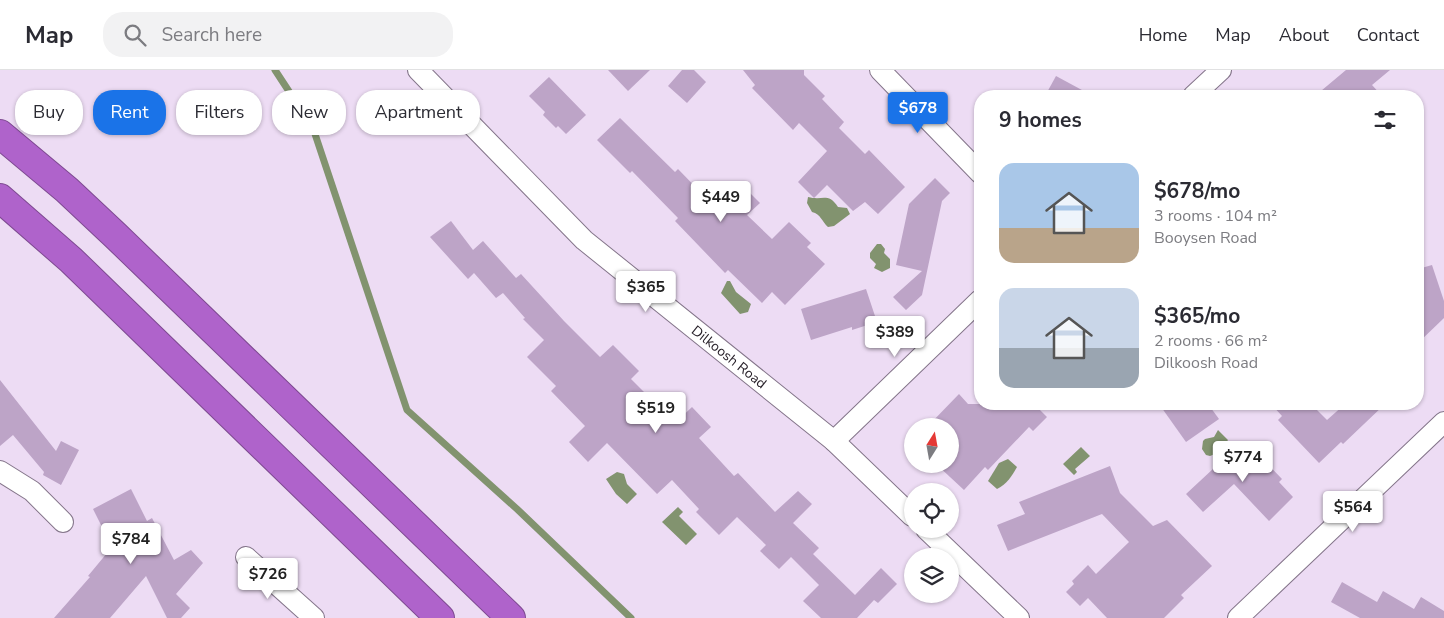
<!DOCTYPE html>
<html lang="en">
<head>
<meta charset="utf-8">
<style>
  :root { --surface:#fff; --page:#f2f2f3; --text:#2b2b33; --muted:#7c7c81; --line:#e1e1e2; --accent:#1a73e8 }
  body { margin:0; font-family:"Nunito Sans",sans-serif; background:var(--page); color:var(--text); height:100vh; display:flex; flex-direction:column; font-size:19px; white-space:nowrap }
  * { box-sizing:border-box; margin:0 }
  p { font-size:16px; color:var(--muted) }
  .icon { flex:none; width:28px; height:28px; fill:none; stroke:currentColor; stroke-width:2; stroke-linecap:round; stroke-linejoin:round }
  .map { position:relative; flex:1; overflow:hidden }
  .sheet { position:absolute; left:974px; top:20px; width:450px; height:320px; display:flex; flex-direction:column; background:var(--surface); border-radius:20px; box-shadow:0 1px 4px #0004 }
  .sheet>* { flex:none }
  .banner { position:absolute; left:15px; top:20px; width:475px; height:45px; display:flex; gap:10px }
  .needle { width:32px; rotate:11deg }
  .fabs { position:absolute; left:904px; top:348px; display:grid; gap:10px }
  .fabs a { display:grid; place-items:center; width:55px; height:55px; border-radius:50%; background:var(--surface); box-shadow:0 1px 4px #0004; font-size:25px }
  .price { position:absolute; translate:-50% -42px; padding:0 11px; border-radius:5px; background:#fff; color:#222; font-size:16px; line-height:32px; filter:drop-shadow(0 1px 2px #0008) }
  .price::after { content:''; position:absolute; left:50%; top:30px; width:15px; height:11px; margin-left:-8px; background:inherit; clip-path:polygon(0 0,100% 0,50% 100%) }
  .price.on { background:var(--accent); color:#fff }
  ul { padding:0; list-style:none }
  li { display:flex; align-items:center; gap:15px; height:125px; padding:0 25px }
  li span { display:grid; place-items:center; flex:none; width:140px; height:100px; border-radius:15px; color:#555 }
  li>.icon { margin-inline-start:auto }
  span .icon { width:60px; height:60px; fill:#fffc; stroke-width:1 }
  li b { font-size:21px }
  h2 { display:flex; justify-content:space-between; align-items:center; height:60px; padding:0 25px; font-size:21px }
  .chip { padding:0 18px; border-radius:20px; background:var(--surface); box-shadow:0 1px 4px #0004; font-size:18px; line-height:45px }
  .chip.on { background:var(--accent); color:#fff }
  header { display:flex; align-items:center; gap:30px; box-sizing:border-box; height:70px; padding:0 25px; background:var(--surface); border-bottom:1px solid var(--line) }
  header strong { font-size:24px }
  nav { display:flex; gap:28px; margin-inline-start:auto; font-size:18px }
  .search { width:350px; height:45px; background:var(--page); display:flex; align-items:center; gap:12px; box-sizing:border-box; padding:0 18px; border-radius:20px; color:var(--muted); font-size:19px }
  .map>svg:first-child { display:block }
</style>
</head>
<body>
<header>
<strong>Map</strong>
<div class="search"><svg class="icon" aria-label="search" viewBox="0 0 24 24"><circle cx="10" cy="10" r="6"/><path d="M15 15l6 6"/></svg>Search here</div>
<nav><a>Home</a><a>Map</a><a>About</a><a>Contact</a></nav>
</header>
<div class="map">
<svg width="1444" height="548" viewBox="0 0 1444 548">
  <rect width="100%" height="100%" fill="#eddcf4"/>
  <g fill="#82936f">
    <path d="M808 127C823 131 828 122 838 137L847 138 850 144 834 156 828 157C822 152 821 144 812 142L807 133Z"/>
    <path d="M877 174H881L885 179 884 183 890 189V198L882 202 874 198 876 194 870 188V183Z"/>
    <path d="M727 211H730L736 222 751 234 748 242 740 244 721 223Z"/>
    <path d="M1218 360 1228 370 1226 373 1219 375 1215 384 1210 386 1206 385 1202 379 1203 371 1205 369 1214 367Z"/>
    <path d="M1081 377 1090 386 1075 399 1077 402 1074 405 1063 394Z"/>
    <path d="M1008 389 1017 397C1012 406 1007 414 997 419L988 411 999 393Z"/>
    <path d="M617 402 624 404 627 414 637 424 627 434 616 424 606 409Z"/>
    <path d="M678 437 683 442 679 446 697 464 686 475 662 452Z"/>
  </g>
  <g fill="none" stroke-linecap="round" stroke-linejoin="round">
    <path stroke="#82936f" stroke-width="7" d="M275 0 313 58 407 340 517 439 631 548"/>
  </g>
  <g fill="#bda4c7">
    <path d="M608 0H650L628 21Z"/>
    <path d="M682 0H694L706 12 687 33 668 16Z"/>
    <path d="M743 0H804V5L825 26 822 29 844 52 839 58 865 84 869 80 905 117 878 144 865 132 853 141 827 115 814 128 798 112 827 81 799 53 793 60 752 18 755 15Z"/>
    <path d="M1346 0H1390L1372 15 1382 26H1315Z"/>
    <path d="M1056 6 1093 26H1045Z"/>
    <path d="M549 7 586 45 566 64 558 56 556 58 543 45 545 42 529 26Z"/>
    <path d="M620 48 675 102 678 99 714 136 739 112 760 133 747 145 772 169 789 152 811 173 807 177 825 194 785 235 772 222 762 233 728 200 725 203 675 151 678 148 632 101 630 103 597 70Z"/>
    <path d="M935 108 950 123 942 131 922 225 906 240 893 227 922 201 896 195 909 134Z"/>
    <path d="M451 151 473 180 483 171 516 208 521 204 564 251 600 287 613 275 639 301 631 309 675 353 692 337 711 357 699 368 734 406 738 403 775 442 798 421 812 434 793 453 819 478 813 484 855 525 881 498 897 514 878 533 874 530 857 548H821L803 531 819 515 791 487 779 499 760 481 766 475 737 447 719 465 696 442 699 439 672 410 657 424 607 373 588 392 569 372 585 356 551 321 556 316 527 287 544 270 523 249 525 248 503 223 496 228 474 203 468 209 430 167Z"/>
    <path d="M1432 195 1444 231V248L1418 273V199Z"/>
    <path d="M866 219 877 252 852 260V257L811 270 801 239Z"/>
    <path d="M0 310 56 381 61 371 79 380 61 415 43 405 44 402 13 365 0 376Z"/>
    <path d="M959 324 968 334H1034L1047 347 1033 361 1029 357 988 400 985 397 964 420 936 394H950V356H928Z"/>
    <path d="M1159 334H1208L1219 349 1186 372Z"/>
    <path d="M1271 334H1311L1327 350 1345 334H1385L1343 374 1341 372 1319 393 1278 350 1282 346Z"/>
    <path d="M1242 372 1258 389 1261 387 1282 409 1279 412 1293 427 1269 451 1234 414 1203 442 1186 424Z"/>
    <path d="M1110 396 1120 423 1153 456 1167 450 1212 496 1181 525 1184 528 1164 548H1107L1088 528 1080 536 1066 522 1074 514 1072 511 1088 495 1096 504 1129 472 1102 444 1008 481 997 455 1025 444 1019 432Z"/>
    <path d="M131 419 147 451 152 448 174 490 191 480 203 493 176 524 190 538 181 548H167L146 506 110 548H54L90 507 88 506 112 477 93 439Z"/>
    <path d="M1342 512 1377 532 1383 521 1414 539 1421 527 1444 541V548H1360L1331 532Z"/>
  </g>
  <g fill="none" stroke-linecap="round" stroke-linejoin="round">
    <defs>
      <g id="minor">
        <path id="s1" d="M418 0 584 170 834 371 912 446"/>
        <path d="M880 0 980 103"/>
        <path d="M1193 26 1221 0"/>
        <path d="M834 371 980 230"/>
        <path d="M0 401 32 421 63 452"/>
        <path d="M926 459 1019 548"/>
        <path d="M246 487 314 548"/>
        <path d="M1238 548 1444 352"/>
      </g>
      <g id="motorway">
        <path d="M0 64 67 120 116 166 511 548"/>
        <path d="M0 128 71 190 440 548"/>
      </g>
    </defs>
    <use href="#minor" stroke="#84758a" stroke-width="22"/>
    <use href="#motorway" stroke="#7e4a91" stroke-width="30"/>
    <use href="#minor" stroke="#fff" stroke-width="20"/>
    <use href="#motorway" stroke="#af63cb" stroke-width="28"/>
  </g>
  <g text-anchor="middle" stroke-width="5" stroke-linejoin="round" paint-order="stroke">
    <g font-size="14" fill="#231c25" stroke="#eddcf4">
      <text dy="5" stroke="none"><textPath href="#s1" startOffset="424">Dilkoosh Road</textPath></text>
    </g>
  </g>
</svg>
<div class="fabs">
<a><svg class="needle" viewBox="-14 -14 28 28"><path d="M0-13l5 13h-10z" fill="#e53935"/><path d="M0 13l5-13h-10z" fill="#7c7c81"/></svg></a>
<a><svg class="icon" aria-label="locate" viewBox="0 0 24 24"><circle cx="12" cy="12" r="6"/><path d="M12 2v4M12 18v4M2 12h4M18 12h4"/></svg></a>
<a><svg class="icon" aria-label="layers" viewBox="0 0 24 24"><path d="M12 4l9 5-9 5-9-5zM3 14l9 5 9-5"/></svg></a>
</div>
<b class="price on" style="left:918px;top:64px">$678</b>
<b class="price" style="left:721px;top:153px">$449</b>
<b class="price" style="left:646px;top:243px">$365</b>
<b class="price" style="left:895px;top:288px">$389</b>
<b class="price" style="left:656px;top:364px">$519</b>
<b class="price" style="left:1243px;top:413px">$774</b>
<b class="price" style="left:1353px;top:463px">$564</b>
<b class="price" style="left:131px;top:495px">$784</b>
<b class="price" style="left:268px;top:530px">$726</b>
<div class="banner">
<a class="chip">Buy</a>
<a class="chip on">Rent</a>
<a class="chip">Filters</a>
<a class="chip">New</a>
<a class="chip">Apartment</a>
</div>
<section class="sheet">
<h2>9 homes<svg class="icon" aria-label="filters" viewBox="0 0 24 24"><path d="M4 7h16M4 17h16"/><circle cx="9" cy="7" r="2"/><circle cx="15" cy="17" r="2"/></svg></h2>
<ul>
<li><span style="background:linear-gradient(#a9c7e8 65%,#b9a48a 0)"><svg class="icon" aria-label="home" viewBox="0 0 24 24"><path d="M3 11l9-7 9 7M6 9v11h12V9"/></svg></span><div><b>$678/mo</b><p>3 rooms · 104 m²</p><p>Booysen Road</p></div></li>
<li><span style="background:linear-gradient(#c9d6e8 60%,#9aa5b1 0)"><svg class="icon" aria-label="home" viewBox="0 0 24 24"><path d="M3 11l9-7 9 7M6 9v11h12V9"/></svg></span><div><b>$365/mo</b><p>2 rooms · 66 m²</p><p>Dilkoosh Road</p></div></li>
</ul>
</section>
</div>
</body>
</html>
